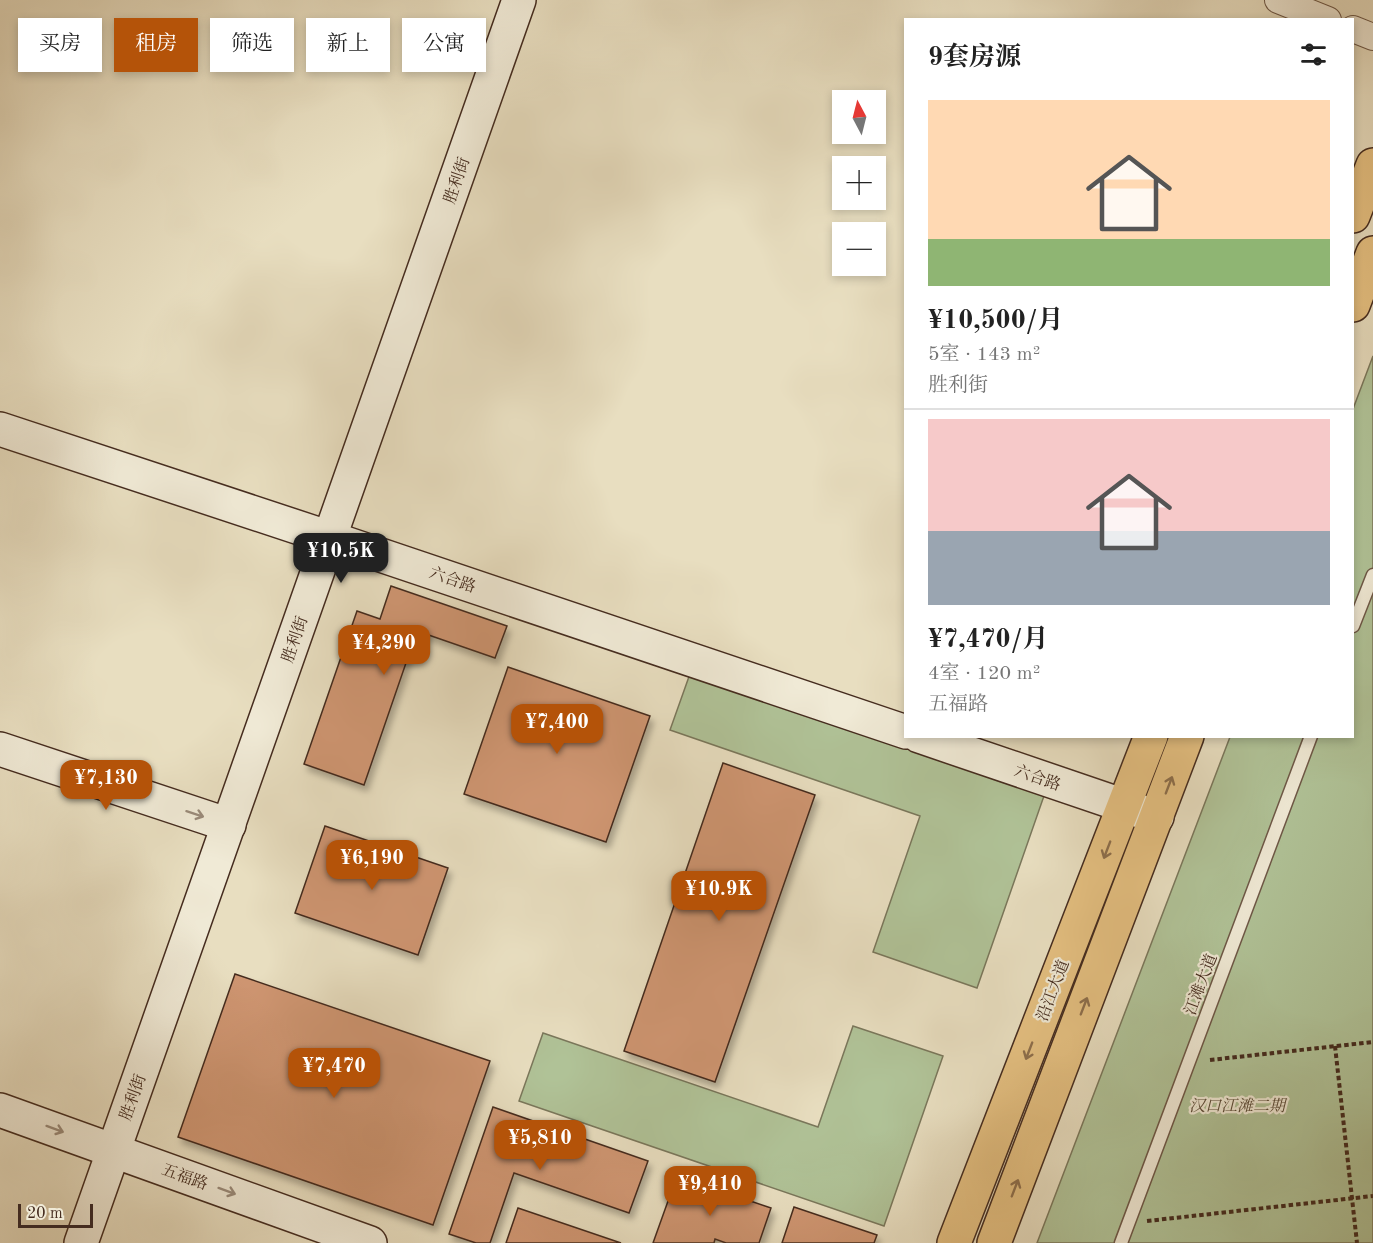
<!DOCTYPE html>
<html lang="zh">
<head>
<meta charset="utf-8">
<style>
  :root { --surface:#fff; --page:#f6f6f6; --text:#222; --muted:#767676; --line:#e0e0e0; --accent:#b45309 }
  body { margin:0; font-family:"Old Standard TT","Noto Serif SC",serif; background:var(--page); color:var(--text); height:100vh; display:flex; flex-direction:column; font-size:22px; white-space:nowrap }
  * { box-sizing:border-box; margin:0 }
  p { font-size:20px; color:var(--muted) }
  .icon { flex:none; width:33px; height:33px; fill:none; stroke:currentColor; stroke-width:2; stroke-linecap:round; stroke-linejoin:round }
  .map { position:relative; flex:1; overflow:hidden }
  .drawer { position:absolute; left:904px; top:18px; width:450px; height:720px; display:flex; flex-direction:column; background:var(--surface); border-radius:0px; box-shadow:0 3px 9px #0003 }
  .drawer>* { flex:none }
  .top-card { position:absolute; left:18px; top:18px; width:570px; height:54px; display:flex; gap:12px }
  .needle { width:39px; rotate:353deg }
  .fabs { position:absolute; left:832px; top:90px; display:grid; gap:12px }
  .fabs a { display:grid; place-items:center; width:54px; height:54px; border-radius:0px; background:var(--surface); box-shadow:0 3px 9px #0003; font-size:30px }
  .scale { position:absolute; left:18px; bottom:15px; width:75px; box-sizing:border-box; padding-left:6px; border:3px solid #452c1f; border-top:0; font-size:16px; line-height:21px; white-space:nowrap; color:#452c1f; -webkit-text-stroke:4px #f0ead6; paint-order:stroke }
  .price { position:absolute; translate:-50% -51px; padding:0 14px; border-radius:12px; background:var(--accent); color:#fff; font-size:20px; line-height:39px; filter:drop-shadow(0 2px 3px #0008) }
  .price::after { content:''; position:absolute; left:50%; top:36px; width:18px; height:14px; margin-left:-9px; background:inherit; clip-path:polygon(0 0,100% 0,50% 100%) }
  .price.current { background:#222; color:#fff }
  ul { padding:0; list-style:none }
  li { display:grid; align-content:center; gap:12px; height:318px; padding:0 24px }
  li+li { border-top:2px solid var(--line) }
  li span { display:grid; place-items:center; height:186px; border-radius:0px; color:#555 }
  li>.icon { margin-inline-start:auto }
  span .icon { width:108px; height:108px; fill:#fffc; stroke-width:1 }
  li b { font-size:26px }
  h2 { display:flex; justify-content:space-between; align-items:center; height:72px; padding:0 24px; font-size:26px }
  .pill { padding:0 21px; border-radius:0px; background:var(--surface); box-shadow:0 3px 9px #0003; font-size:21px; line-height:54px }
  .pill.current { background:var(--accent); color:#fff }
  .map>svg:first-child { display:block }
</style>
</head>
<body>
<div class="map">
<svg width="1373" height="1243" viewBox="0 0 1373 1243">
  <defs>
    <filter id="shadow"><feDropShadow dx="3.5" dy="6" stdDeviation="3" flood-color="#0004"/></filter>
  </defs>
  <rect width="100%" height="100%" fill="#e8dec0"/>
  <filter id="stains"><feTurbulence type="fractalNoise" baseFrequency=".00333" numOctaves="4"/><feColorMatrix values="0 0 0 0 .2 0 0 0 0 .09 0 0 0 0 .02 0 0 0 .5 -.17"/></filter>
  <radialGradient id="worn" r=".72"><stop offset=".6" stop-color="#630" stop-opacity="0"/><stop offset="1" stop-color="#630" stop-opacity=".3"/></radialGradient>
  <g fill="#b0c297" stroke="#7a775b" stroke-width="1.5">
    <path d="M1373 356V1243H1037L1230 737 1353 736V409Z"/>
    <path d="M691 671 1045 793 977 988 873 952 920 816 670 730Z"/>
    <path d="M853 1026 943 1056 884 1226 519 1101 543 1033 818 1127Z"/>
  </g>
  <g fill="#ce9571" stroke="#452c1f" stroke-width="1.5" filter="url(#shadow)">
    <path d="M391 586 507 626 495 658 417 631 364 785 304 764 357 611 380 619Z"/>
    <path d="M508 667 650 716 606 842 464 794Z"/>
    <path d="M723 763 815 795 715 1082 624 1051Z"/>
    <path d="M325 826 448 868 418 955 295 913Z"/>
    <path d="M235 974 490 1061 433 1225 178 1137Z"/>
    <path d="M493 1107 648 1161 629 1213 514 1173 490 1243H476L449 1234Z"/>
    <path d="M677 1176 771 1208 759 1243H726L715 1239 714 1243H653Z"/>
    <path d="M794 1207 877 1235 874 1243H782Z"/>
    <path d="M518 1208 621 1243H506Z"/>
  </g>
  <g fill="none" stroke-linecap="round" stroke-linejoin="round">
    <defs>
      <g id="lane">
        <path d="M1353 626 1373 575"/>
        <path d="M1121 1243 1311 736"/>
      </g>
      <g id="street">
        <path d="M1278 0 1328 20"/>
        <path d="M1353 29 1373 37"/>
      </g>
      <g id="secondary">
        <path d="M0 429 330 538 906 732"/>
        <path d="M919 736 1157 817"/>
        <path d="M0 749 229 825"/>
        <path d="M0 1110 370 1243"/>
        <path d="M81 1243 519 0"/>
      </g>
      <g id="primary">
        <path d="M1353 216 1373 165"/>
        <path d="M1353 305 1373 253"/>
        <path d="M954 1243 1151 736"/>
        <path d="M994 1243 1187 736"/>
      </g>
    </defs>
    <use href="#lane" stroke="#6e5847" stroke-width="15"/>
    <use href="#street" stroke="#6e5847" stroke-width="28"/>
    <use href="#secondary" stroke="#452c1f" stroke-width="36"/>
    <use href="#primary" stroke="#452c1f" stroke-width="36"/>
    <g stroke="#452c1f" stroke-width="4" stroke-dasharray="4.5 3" stroke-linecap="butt">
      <path d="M1335 1046 1357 1243"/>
      <path d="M1210 1060 1373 1042"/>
      <path d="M1147 1221 1373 1196"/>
    </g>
    <use href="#lane" stroke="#f0ead6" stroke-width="12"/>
    <use href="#street" stroke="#f0ead6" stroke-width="26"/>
    <use href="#secondary" stroke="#f0ead6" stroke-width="33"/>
    <use href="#primary" stroke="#e4bf80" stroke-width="33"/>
  </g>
  <defs><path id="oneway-shaft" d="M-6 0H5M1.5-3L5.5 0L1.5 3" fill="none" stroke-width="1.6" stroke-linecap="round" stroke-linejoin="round" transform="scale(1.5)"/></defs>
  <g stroke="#8d6e4b">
    <use href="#oneway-shaft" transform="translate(1169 785) rotate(-69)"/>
    <use href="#oneway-shaft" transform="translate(1107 850) rotate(111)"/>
    <use href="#oneway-shaft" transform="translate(1084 1006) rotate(-69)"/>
    <use href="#oneway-shaft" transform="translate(1029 1051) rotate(111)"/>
    <use href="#oneway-shaft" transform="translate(1015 1188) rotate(-69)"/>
  </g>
  <g stroke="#9a8b7a">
    <use href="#oneway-shaft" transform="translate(195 814) rotate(18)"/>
    <use href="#oneway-shaft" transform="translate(55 1129) rotate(20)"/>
    <use href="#oneway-shaft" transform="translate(227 1191) rotate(20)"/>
  </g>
  <g text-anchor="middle" stroke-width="4.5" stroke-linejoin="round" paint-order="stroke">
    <g font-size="16" fill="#452c1f" stroke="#f0ead6">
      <text transform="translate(456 180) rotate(-71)" y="6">胜利街</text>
      <text transform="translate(453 579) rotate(19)" y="6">六合路</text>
      <text transform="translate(294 639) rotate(-71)" y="6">胜利街</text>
      <text transform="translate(1038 777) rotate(19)" y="6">六合路</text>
      <text transform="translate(1200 984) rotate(-69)" y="6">江滩大道</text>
      <text transform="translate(1052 990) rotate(-69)" y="6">沿江大道</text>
      <text transform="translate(132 1097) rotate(-70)" y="6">胜利街</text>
      <text transform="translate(185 1176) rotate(20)" y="6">五福路</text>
    </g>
    <g font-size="16" font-style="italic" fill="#5a4a37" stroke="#f0ead6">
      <text x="1237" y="1111">汉口江滩二期</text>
    </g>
  </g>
  <rect width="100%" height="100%" filter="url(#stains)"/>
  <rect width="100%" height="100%" fill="url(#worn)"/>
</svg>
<div class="fabs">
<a><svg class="needle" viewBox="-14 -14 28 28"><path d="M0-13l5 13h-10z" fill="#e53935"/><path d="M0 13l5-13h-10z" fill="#767676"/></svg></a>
<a>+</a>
<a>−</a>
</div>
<div class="scale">20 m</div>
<b class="price current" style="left:341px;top:584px">¥10.5K</b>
<b class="price" style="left:384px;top:676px">¥4,290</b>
<b class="price" style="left:557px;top:755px">¥7,400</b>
<b class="price" style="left:106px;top:811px">¥7,130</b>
<b class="price" style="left:372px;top:891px">¥6,190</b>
<b class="price" style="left:719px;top:922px">¥10.9K</b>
<b class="price" style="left:334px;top:1099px">¥7,470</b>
<b class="price" style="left:540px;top:1171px">¥5,810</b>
<b class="price" style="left:710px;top:1217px">¥9,410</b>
<div class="top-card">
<a class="pill">买房</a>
<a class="pill current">租房</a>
<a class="pill">筛选</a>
<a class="pill">新上</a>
<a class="pill">公寓</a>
</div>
<section class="drawer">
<h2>9套房源<svg class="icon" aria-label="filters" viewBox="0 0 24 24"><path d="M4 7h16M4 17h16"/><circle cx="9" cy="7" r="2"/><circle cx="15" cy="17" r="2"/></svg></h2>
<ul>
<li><span style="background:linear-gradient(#ffd9b3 75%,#8fb573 0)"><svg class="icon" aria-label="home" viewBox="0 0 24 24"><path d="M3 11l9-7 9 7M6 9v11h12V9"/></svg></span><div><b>¥10,500/月</b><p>5室 · 143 m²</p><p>胜利街</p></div></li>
<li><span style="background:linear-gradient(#f6c9c9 60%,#9aa5b1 0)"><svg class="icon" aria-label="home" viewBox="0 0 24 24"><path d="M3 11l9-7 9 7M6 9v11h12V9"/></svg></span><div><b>¥7,470/月</b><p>4室 · 120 m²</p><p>五福路</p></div></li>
</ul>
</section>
</div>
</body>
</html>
